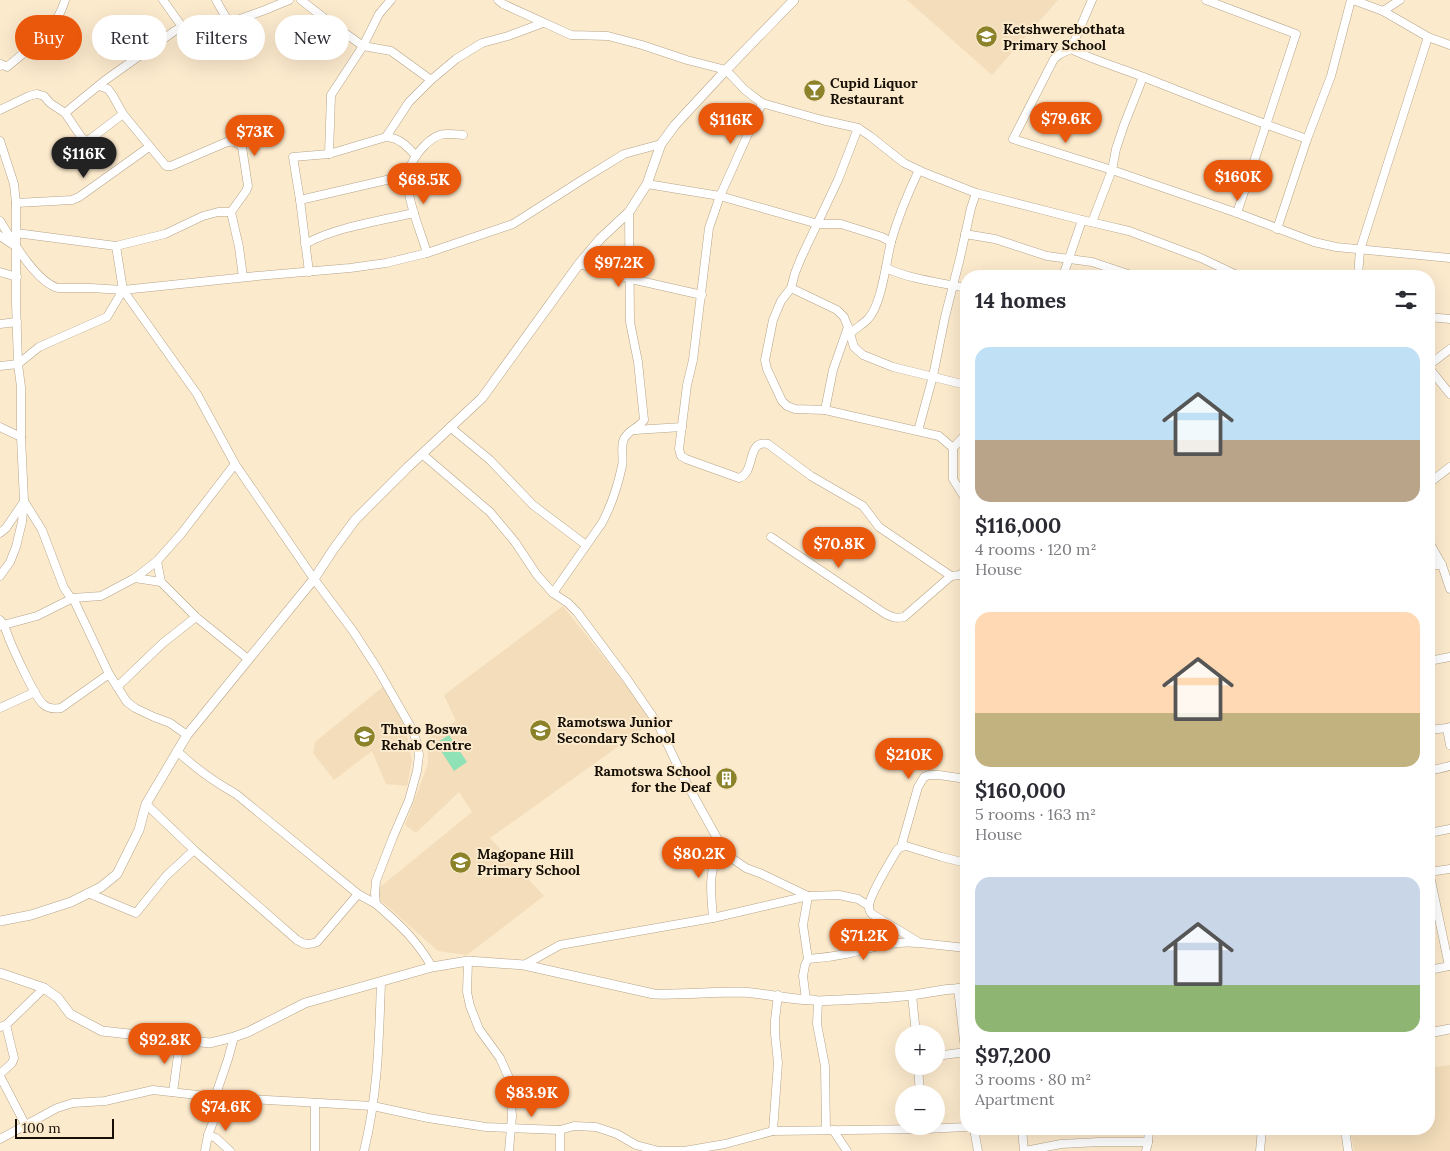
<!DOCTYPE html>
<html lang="en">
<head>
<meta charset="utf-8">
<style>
  :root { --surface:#fff; --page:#f7f7f7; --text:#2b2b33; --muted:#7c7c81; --accent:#ea580c }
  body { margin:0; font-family:Lora,serif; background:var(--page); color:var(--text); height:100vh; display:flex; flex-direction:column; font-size:19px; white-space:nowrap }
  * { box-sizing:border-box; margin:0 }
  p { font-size:16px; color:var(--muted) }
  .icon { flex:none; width:28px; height:28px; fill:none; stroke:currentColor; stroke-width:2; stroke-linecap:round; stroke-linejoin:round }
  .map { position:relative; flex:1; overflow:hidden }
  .details { position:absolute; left:960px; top:270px; width:475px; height:865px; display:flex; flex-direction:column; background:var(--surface); border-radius:20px; box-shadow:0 5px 20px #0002 }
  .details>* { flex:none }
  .hud { position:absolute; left:15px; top:15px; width:475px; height:45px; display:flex; gap:10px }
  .controls { position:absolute; left:895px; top:1025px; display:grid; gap:10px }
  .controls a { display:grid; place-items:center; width:50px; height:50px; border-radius:50%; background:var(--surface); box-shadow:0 5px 20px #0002; font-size:25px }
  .scale { position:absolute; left:15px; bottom:12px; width:99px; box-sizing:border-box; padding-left:5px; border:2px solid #150f06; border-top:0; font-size:14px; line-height:18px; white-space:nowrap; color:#150f06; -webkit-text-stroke:4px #fceacd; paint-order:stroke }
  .price { position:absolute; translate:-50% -42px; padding:0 11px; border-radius:18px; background:var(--accent); color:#fff; font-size:16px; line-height:32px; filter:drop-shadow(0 1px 2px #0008) }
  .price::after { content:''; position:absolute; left:50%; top:30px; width:15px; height:11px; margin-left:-8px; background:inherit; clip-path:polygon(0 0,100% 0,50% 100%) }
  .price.current { background:#222; color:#fff }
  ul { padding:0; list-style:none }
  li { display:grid; align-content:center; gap:10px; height:265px; padding:0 15px }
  li span { display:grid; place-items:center; height:155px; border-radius:15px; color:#555 }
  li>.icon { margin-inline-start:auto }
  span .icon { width:90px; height:90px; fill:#fffc; stroke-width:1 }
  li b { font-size:21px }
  h2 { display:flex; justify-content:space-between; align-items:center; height:60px; padding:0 15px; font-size:21px }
  .chip { padding:0 18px; border-radius:22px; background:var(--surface); box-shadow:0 5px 20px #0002; font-size:18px; line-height:45px }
  .chip.current { background:var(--accent); color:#fff }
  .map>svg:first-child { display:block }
</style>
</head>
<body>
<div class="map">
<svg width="1450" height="1151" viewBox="0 0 1450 1151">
  <rect width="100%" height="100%" fill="#fceacd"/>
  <g fill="#f3ddba">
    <path d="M907 0H1058L992 75Z"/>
    <path d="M563 606 654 721 490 838 544 896 467 955 438 951 378 898 380 887 472 812 459 792 416 833 405 825 428 764 427 739 456 721 444 695Z"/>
    <path d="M384 686 399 713 406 731 412 760 407 786 386 784 372 751 334 780 313 753 315 742Z"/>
    <path d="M1450 1065V1151H1354L1350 1129H1429V1068Z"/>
  </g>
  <path fill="#8fe1b6" d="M449 735 467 762 454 771 436 743Z"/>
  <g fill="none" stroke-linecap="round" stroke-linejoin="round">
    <defs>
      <g id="minor">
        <path d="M163 0 183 28"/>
        <path d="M216 0 228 21"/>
        <path d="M301 0 328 21 363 46 391 51 431 80 409 102 386 137"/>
        <path d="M498 0 503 4 571 35 608 36 642 45 687 60 726 70 745 90 762 103 822 120 858 128 870 136 904 163 925 173 976 193 1082 220 1129 231 1201 258 1239 276"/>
        <path d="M1092 0 1071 49 1060 54 1054 59 1013 139 1112 170 1237 213 1314 242 1336 247 1450 258"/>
        <path d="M1206 0 1296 34 1237 213"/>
        <path d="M1353 0 1383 11 1428 37 1450 45"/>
        <path d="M1383 11 1400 0"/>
        <path d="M1071 49C1095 61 1121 68 1146 78 1199 99 1252 120 1307 139"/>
        <path d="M0 66 1 64 7 67C29 48 57 30 65 0"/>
        <path d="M431 80 456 59 482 43 508 36 543 23"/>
        <path d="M99 86 108 89 113 96 123 114 166 166H171L227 142C234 141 237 142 242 147L248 186 246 191 231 212"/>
        <path d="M762 103 720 196 709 228 693 360 687 385 679 449 681 456 686 459 739 478C756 473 746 439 768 444L811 476 863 506 879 527 951 576"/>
        <path d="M0 110 29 96 37 94 44 96 50 103 65 113 82 138 86 141 89 140 123 114"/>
        <path d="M65 113 104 81 176 30 183 28 237 20 265 10 289 0"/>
        <path d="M858 128 838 180 801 258 795 273 791 288 781 301 773 320 765 360 767 369 782 401 787 406 795 409 825 410 939 436 953 448V479L966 500"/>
        <path d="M0 141 14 184 16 203V302L18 364 21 387V437L24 501 22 522 16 547 10 562 0 576"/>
        <path d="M329 154 331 95 363 46 379 14 391 0"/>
        <path d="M647 184 720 196 818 224H841L882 237 891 242"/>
        <path d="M300 200 408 175"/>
        <path d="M16 203 72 200 79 197 149 147"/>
        <path d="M231 212 239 247 243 277"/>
        <path d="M0 221C12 240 36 282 58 288H91L123 290 197 394 235 464 314 579 353 631 377 668 412 729 417 743 419 755 417 771 409 800 393 837 376 881 375 893 376 904C400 925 416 939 432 967"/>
        <path d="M1092 222 1112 170 1116 149 1124 125 1143 77"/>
        <path d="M1277 229 1307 139 1331 76 1351 0"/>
        <path d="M16 233 116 246 165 234 203 216 218 212H231"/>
        <path d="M965 234 995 239 1047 256 1092 262 1134 276"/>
        <path d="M0 236 15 246"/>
        <path d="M305 244C336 227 379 221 414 213"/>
        <path d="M116 246 123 290"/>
        <path d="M427 253C421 232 405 196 408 175 410 164 417 153 425 145 439 132 444 133 463 135"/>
        <path d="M579 264 631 279 702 295"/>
        <path d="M886 268C912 280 939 282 966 288"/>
        <path d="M0 272 17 277"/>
        <path d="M309 272 300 200 293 157 329 154 386 137C400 138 407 146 416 156"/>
        <path d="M1063 276 1082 220"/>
        <path d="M1216 276 1224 269"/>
        <path d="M1358 276 1360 250 1428 37"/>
        <path d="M791 288 837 310 844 317 848 327 854 347 863 355 893 367 966 385"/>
        <path d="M1429 317 1450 319"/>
        <path d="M0 324 17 322"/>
        <path d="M851 333C856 328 863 324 868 319 882 304 886 262 891 242 898 217 908 193 919 170"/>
        <path d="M1429 365 1450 349"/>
        <path d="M0 366 18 364 39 347 107 317 123 290 257 276 350 268 386 263 427 253 513 224 585 178 624 154 661 144"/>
        <path d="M1429 368 1450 394"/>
        <path d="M825 410 833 370 848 327"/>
        <path d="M0 427 21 437"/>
        <path d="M450 427 490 460 533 505 586 545"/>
        <path d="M635 430 682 427"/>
        <path d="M918 431 933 376 945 317 960 258 971 208 976 193"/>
        <path d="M953 448 966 434"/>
        <path d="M422 454 490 512 515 542 537 575 553 593 568 603 577 612 627 679 658 724 682 775 722 847 733 859 746 868 762 874 808 896"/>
        <path d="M1429 483 1450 467"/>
        <path d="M24 501 42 530 64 588 71 598H73L109 674 127 702 135 708 154 717 170 723 187 735"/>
        <path d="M0 533 6 528 23 503"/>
        <path d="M771 537 884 613C891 617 896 619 904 617L951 576 960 575 966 570"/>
        <path d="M1429 542 1442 565 1450 589"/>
        <path d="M157 561 161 582 196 617 248 659"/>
        <path d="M1429 565H1442"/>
        <path d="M135 578 161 582"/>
        <path d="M553 593 602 523C611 506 618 485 622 466 624 458 620 447 624 439 628 430 639 428 644 420L638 362 630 322 629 212"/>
        <path d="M0 620C6 627 7 634 10 641 15 653 35 697 43 704 48 709 55 709 61 708L109 674"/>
        <path d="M0 626 37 616 73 598 101 596 135 578 157 561 181 534 235 464"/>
        <path d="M1429 661 1450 657"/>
        <path d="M117 687 163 643 196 617"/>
        <path d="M0 708 35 692"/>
        <path d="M1450 727 1447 728 1450 745"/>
        <path d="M1429 730 1447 728"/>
        <path d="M177 751C196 769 213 781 236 794L358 894 376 904"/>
        <path d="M1429 771 1450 766"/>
        <path d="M146 804 194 850 297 940C305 945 309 945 317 942L358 894"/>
        <path d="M1429 833 1450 829"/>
        <path d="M901 847 918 787 924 777 929 775H939L966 779"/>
        <path d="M966 863 942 857 906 846 901 847 897 850C891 861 868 897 869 907 869 911 870 912 872 914L920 943 966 948"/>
        <path d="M1429 871 1449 966"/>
        <path d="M1429 872 1450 869"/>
        <path d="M88 893 136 913 166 876 194 850"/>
        <path d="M713 918C711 890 707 872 722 847"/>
        <path d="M808 959C823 958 837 956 851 953 874 947 894 941 917 943"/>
        <path d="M468 961 467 992 470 1006 479 1029 500 1058 509 1078 512 1116 509 1151"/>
        <path d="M524 965 560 945 713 918 808 896 839 895 858 899 869 906"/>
        <path d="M1429 970 1450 966"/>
        <path d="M958 988 966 1058"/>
        <path d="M912 995 916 1034"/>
        <path d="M806 1000 803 976 805 965 808 959 803 925 808 896"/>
        <path d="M818 1001 817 1024 825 1066 826 1130"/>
        <path d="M0 1027 6 1025 44 988"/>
        <path d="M936 1056 966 1052"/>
        <path d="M918 1066 920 1094"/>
        <path d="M0 1074 12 1063 14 1058 6 1025"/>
        <path d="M0 1076 26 1126"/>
        <path d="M173 1092 180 1040"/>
        <path d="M315 1103V1151"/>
        <path d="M974 1129 978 1151"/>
        <path d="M1022 1129 1024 1151"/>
        <path d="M1345 1129 1348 1151"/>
        <path d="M833 1130 847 1151"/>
        <path d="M773 1131 778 1063 775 1034V1020L778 995"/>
        <path d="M208 1135 216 1138 230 1151"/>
        <path d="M0 1139 57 1108 73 1103 105 1101 153 1090 215 1097 373 1106 428 1118 486 1127 560 1130 574 1126 596 1127 617 1134 636 1145 659 1151H684L725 1144 773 1131 925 1129 966 1127"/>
        <path d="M205 1151 208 1135 215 1117V1097L228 1059 234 1037"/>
        <path d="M364 1151C378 1094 379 1040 381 982"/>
        <path d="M560 1151V1130"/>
        <path d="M1025 1151 1061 1144 1099 1142H1148"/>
        <path d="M1146 1151 1148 1142 1149 1129"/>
        <path d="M1260 1151 1262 1129"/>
      </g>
      <g id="tertiary">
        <path d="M0 921 31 915 71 902 101 887 117 874 139 830 146 804 187 735 314 579 333 550 355 520 408 467 482 398 579 264 600 239 629 212 647 184 661 144 675 125 726 70 794 0"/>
        <path d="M0 973 44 988 58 998 70 1014 102 1031 210 1043 234 1037 248 1032 305 1003 432 967 468 961 524 965 654 994C683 995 711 992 740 992 765 993 789 1000 814 1000L818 1001C850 999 881 999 912 995 930 993 948 987 966 989"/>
        <path d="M1429 1033 1450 1029"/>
      </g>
    </defs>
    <use href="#minor" stroke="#b5a489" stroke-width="9"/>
    <use href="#tertiary" stroke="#b5a489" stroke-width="10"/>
    <use href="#minor" stroke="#fff" stroke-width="8"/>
    <use href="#tertiary" stroke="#fff" stroke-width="9"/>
  </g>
  <defs>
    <symbol id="school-disc" viewBox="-11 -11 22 22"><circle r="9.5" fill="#8c822a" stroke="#fceacd"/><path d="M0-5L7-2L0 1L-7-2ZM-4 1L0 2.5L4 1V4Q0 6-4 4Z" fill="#fff"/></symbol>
    <symbol id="bar-disc" viewBox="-11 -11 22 22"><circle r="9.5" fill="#8c822a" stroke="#fceacd"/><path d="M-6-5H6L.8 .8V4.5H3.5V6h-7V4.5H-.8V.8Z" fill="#fff"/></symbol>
    <symbol id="building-disc" viewBox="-11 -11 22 22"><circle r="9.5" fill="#8c822a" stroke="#fceacd"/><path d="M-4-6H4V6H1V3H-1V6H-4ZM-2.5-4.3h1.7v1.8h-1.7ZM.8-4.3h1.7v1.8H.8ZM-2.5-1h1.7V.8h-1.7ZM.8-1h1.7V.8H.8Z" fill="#fff"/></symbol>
  </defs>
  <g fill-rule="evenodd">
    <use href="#school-disc" x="974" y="24" width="25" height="25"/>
    <use href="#bar-disc" x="802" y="78" width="25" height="25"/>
    <use href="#school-disc" x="528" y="718" width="25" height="25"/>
    <use href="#school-disc" x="352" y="724" width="25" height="25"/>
    <use href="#building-disc" x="714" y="766" width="25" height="25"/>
    <use href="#school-disc" x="448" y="850" width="25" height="25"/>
  </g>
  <g text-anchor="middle" stroke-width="4" stroke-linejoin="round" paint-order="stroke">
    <g font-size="14" font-weight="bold" fill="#150f06" stroke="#fceacd" text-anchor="start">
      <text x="1003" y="34">Ketshwerebothata<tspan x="1003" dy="16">Primary School</tspan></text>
      <text x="830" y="88">Cupid Liquor<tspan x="830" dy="16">Restaurant</tspan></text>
      <text x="557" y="727">Ramotswa Junior<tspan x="557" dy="16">Secondary School</tspan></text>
      <text x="381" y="734">Thuto Boswa<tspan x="381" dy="16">Rehab Centre</tspan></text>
      <text x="711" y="776" text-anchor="end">Ramotswa School<tspan x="711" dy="16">for the Deaf</tspan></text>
      <text x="477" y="859">Magopane Hill<tspan x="477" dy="16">Primary School</tspan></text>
    </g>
  </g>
</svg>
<div class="controls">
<a>+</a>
<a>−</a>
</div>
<div class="scale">100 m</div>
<b class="price" style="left:1066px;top:144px">$79.6K</b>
<b class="price" style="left:731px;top:145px">$116K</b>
<b class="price" style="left:255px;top:157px">$73K</b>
<b class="price current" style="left:84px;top:179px">$116K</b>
<b class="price" style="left:1238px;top:202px">$160K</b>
<b class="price" style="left:424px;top:205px">$68.5K</b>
<b class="price" style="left:619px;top:288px">$97.2K</b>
<b class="price" style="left:839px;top:569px">$70.8K</b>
<b class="price" style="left:909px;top:780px">$210K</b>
<b class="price" style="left:699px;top:879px">$80.2K</b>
<b class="price" style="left:864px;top:961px">$71.2K</b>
<b class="price" style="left:165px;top:1065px">$92.8K</b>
<b class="price" style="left:532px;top:1118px">$83.9K</b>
<b class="price" style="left:226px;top:1132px">$74.6K</b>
<div class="hud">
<a class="chip current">Buy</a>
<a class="chip">Rent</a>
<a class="chip">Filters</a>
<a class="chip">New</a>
</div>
<section class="details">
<h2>14 homes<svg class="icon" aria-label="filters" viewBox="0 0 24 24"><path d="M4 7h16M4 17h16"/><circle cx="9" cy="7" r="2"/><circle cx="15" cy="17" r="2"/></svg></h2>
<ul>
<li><span style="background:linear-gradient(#bfe0f5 60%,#b9a48a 0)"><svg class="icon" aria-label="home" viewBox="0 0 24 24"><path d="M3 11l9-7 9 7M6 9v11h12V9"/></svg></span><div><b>$116,000</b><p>4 rooms · 120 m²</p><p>House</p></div></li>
<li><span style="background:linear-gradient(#ffd9b3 65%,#c2b280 0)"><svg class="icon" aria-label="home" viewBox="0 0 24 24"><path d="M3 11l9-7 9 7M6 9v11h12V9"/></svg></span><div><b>$160,000</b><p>5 rooms · 163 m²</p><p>House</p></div></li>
<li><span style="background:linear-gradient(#c9d6e8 70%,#8fb573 0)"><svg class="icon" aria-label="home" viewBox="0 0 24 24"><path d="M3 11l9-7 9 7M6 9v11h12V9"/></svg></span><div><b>$97,200</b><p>3 rooms · 80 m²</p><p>Apartment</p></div></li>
</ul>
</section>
</div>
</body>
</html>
